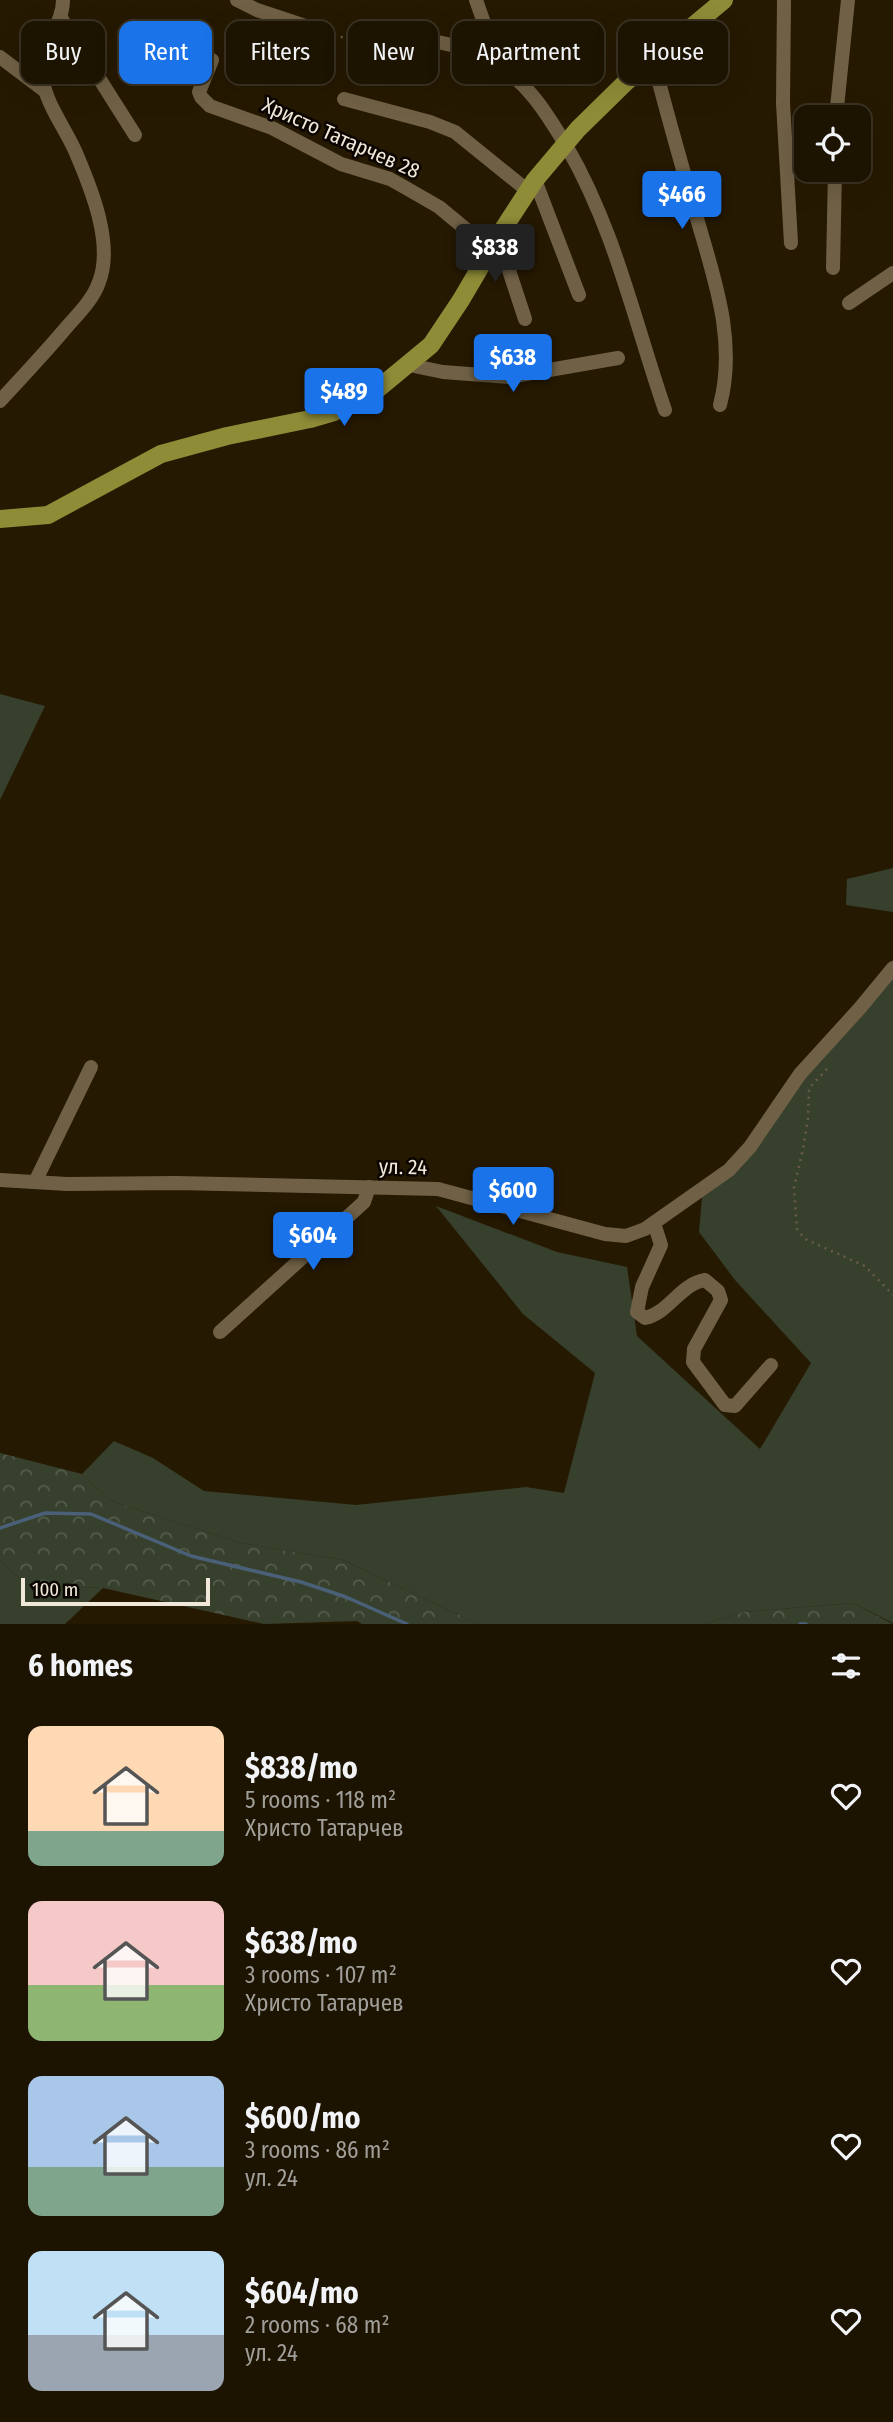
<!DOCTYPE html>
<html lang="en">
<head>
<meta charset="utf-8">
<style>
  :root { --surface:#1c1301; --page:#292010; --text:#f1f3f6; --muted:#a09e99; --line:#3a3223; --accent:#1a73e8 }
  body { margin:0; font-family:"Fira Sans Condensed",sans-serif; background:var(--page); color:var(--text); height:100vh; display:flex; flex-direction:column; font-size:26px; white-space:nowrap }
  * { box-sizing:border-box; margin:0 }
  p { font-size:23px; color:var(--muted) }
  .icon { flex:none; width:38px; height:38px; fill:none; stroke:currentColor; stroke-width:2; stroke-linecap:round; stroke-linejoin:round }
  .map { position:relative; height:1624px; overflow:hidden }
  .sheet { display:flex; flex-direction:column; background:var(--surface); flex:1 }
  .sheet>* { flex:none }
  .banner { position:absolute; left:21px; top:21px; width:852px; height:63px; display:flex; gap:14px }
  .controls { position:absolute; left:794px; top:105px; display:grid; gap:14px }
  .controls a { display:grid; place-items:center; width:77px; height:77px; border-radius:14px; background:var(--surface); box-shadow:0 7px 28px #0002,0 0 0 2px var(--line); font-size:35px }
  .scale { position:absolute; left:21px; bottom:18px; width:189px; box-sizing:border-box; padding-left:7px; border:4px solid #f1e8d9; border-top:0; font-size:19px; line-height:24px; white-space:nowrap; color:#f1e8d9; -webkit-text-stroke:5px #0a0501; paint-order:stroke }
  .price { position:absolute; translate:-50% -60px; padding:0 16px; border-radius:7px; background:var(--accent); color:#fff; font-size:23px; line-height:46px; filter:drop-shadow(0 2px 4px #0008) }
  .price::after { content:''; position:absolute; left:50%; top:42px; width:21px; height:16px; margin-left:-10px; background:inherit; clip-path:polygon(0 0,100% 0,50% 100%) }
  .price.current { background:#222; color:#fff }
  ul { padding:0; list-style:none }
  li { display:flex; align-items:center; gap:21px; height:175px; padding:0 28px }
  li span { display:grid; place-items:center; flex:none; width:196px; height:140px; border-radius:14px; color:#555 }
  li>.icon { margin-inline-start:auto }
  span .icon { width:84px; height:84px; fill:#fffc; stroke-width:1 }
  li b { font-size:30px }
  h2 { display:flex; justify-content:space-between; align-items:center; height:84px; padding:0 28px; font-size:30px }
  .tag { padding:0 24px; border-radius:14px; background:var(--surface); box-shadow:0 7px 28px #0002,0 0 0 2px var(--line); font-size:24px; line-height:63px }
  .tag.current { background:var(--accent); color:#fff }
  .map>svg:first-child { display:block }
</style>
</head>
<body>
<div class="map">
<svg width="893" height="1624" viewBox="0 0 893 1624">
  <defs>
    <pattern id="forest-crowns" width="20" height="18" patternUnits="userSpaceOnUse" patternTransform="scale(1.75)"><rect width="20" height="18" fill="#37402d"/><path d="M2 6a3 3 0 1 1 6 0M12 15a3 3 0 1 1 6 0" fill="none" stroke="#545c4b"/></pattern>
  </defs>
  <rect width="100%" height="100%" fill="#261901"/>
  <g fill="#37402d">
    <path d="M0 694 45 706 0 800Z"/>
    <path d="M893 868V912L846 905 847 879Z"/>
    <path d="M893 960V1623L853 1603 744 1612 705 1624H478L343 1560 241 1543 111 1501 82 1474 114 1441 153 1458 204 1491 356 1505 526 1487 564 1493 595 1373 523 1314 436 1206 557 1252 627 1267 637 1336 760 1449 811 1363 735 1280 699 1232 703 1186 737 1162 880 983Z"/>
    <path d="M0 1561 27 1585 103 1588 65 1624H0Z"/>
  </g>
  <g fill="url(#forest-crowns)">
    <path d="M0 1453 82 1474 111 1501 241 1543 343 1560 478 1624H362L357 1621 264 1624 103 1588 27 1585 0 1561Z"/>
    <path d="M853 1603 893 1624H705L744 1612Z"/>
  </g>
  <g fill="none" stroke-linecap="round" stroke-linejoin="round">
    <g stroke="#4a6079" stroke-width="3.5">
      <path d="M0 1528 45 1513 91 1514 191 1556 301 1582 346 1597 407 1624"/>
      <path d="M800 1624H806"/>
    </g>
    <g stroke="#685c47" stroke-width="2.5" stroke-dasharray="2 5" stroke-linecap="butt">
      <path d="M334 35 345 38 359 36"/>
      <path d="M827 1069 809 1088 808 1118 803 1149 794 1188 797 1229 805 1239 865 1266 893 1295"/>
    </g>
    <g stroke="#706146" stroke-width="14">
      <path d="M237 0 257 10 323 32"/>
      <path d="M476 0 491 43 490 59"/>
      <path d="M784 0 783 103 791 243"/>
      <path d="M61 18 135 135"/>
      <path d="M372 34C409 38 459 41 491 60 527 81 546 112 567 147 615 230 634 320 665 410"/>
      <path d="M0 57 45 91"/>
      <path d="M653 59C666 111 681 163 696 215 714 278 737 340 720 405"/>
      <path d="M212 60 199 92 201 97 210 106 272 128 341 164 390 179 406 188 439 207 491 250"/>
      <path d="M344 99 430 122 455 132 528 191"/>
      <path d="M836 117 848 0"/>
      <path d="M535 180 579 295"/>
      <path d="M498 237 525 319"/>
      <path d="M833 268 835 170"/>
      <path d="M849 303 893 273"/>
      <path d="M409 365 443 372 509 377 618 358"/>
      <path d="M0 401C22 377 44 354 65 329 77 315 93 300 99 282 114 244 91 188 76 153 65 127 45 104 42 75 38 43 63 28 63 0"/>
      <path d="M0 1180 67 1184 176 1183 438 1189 605 1234 626 1236 645 1229 729 1170 750 1147 800 1074 860 1008 893 968"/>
      <path d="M35 1182 91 1067"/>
      <path d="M654 1223 661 1245 642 1287 637 1312 645 1318C669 1313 680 1284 705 1280L718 1291 721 1300 694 1349 693 1362 725 1405 735 1406 771 1365"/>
      <path d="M220 1332 364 1202 369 1187"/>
    </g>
    <path stroke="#8e8c37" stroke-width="18" d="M0 519 48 515 161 454 227 436 310 419 334 412 379 388 431 345 461 300 498 237 535 180 578 129 627 81 724 0"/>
  </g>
  <g text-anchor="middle" stroke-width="5" stroke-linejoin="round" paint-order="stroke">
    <g font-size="21" fill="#f1e8d9" stroke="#0a0501">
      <text transform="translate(341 138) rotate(24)" y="7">Христо Татарчев 28</text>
      <text transform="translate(403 1167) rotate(1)" y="7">ул. 24</text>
    </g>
  </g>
</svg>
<div class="controls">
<a><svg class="icon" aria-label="locate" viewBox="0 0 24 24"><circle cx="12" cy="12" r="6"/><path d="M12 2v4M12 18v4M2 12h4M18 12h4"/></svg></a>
</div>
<div class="scale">100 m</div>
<b class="price" style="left:682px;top:231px">$466</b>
<b class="price current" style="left:495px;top:284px">$838</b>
<b class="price" style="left:513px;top:394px">$638</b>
<b class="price" style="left:344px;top:428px">$489</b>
<b class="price" style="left:513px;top:1227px">$600</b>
<b class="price" style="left:313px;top:1272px">$604</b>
<div class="banner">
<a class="tag">Buy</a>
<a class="tag current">Rent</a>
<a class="tag">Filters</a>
<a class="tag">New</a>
<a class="tag">Apartment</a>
<a class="tag">House</a>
</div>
</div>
<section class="sheet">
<h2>6 homes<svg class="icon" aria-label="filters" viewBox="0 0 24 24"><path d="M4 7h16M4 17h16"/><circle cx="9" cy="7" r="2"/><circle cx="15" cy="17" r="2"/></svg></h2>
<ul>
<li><span style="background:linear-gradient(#ffd9b3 75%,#7fa58c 0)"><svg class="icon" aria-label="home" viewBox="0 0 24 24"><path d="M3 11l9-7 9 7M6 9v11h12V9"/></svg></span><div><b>$838/mo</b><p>5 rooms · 118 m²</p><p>Христо Татарчев</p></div><svg class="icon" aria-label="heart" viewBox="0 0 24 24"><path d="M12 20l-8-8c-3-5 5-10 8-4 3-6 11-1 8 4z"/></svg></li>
<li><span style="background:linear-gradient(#f6c9c9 60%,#8fb573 0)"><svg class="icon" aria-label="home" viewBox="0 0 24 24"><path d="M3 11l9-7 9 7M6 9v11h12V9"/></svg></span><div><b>$638/mo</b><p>3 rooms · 107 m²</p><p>Христо Татарчев</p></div><svg class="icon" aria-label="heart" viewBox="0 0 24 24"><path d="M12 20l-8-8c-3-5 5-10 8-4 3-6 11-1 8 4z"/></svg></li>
<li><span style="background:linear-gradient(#a9c7e8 65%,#7fa58c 0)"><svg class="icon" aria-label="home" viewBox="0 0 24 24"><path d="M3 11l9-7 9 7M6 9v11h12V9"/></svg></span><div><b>$600/mo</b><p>3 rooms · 86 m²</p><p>ул. 24</p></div><svg class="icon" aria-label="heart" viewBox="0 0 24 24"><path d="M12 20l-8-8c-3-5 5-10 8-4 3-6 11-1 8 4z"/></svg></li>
<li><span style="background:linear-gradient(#bfe0f5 60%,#9aa5b1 0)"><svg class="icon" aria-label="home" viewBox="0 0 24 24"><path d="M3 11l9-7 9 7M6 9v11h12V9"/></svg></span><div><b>$604/mo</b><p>2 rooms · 68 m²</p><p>ул. 24</p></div><svg class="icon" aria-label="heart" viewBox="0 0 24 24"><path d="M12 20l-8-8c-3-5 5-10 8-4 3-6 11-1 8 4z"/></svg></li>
</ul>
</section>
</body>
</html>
